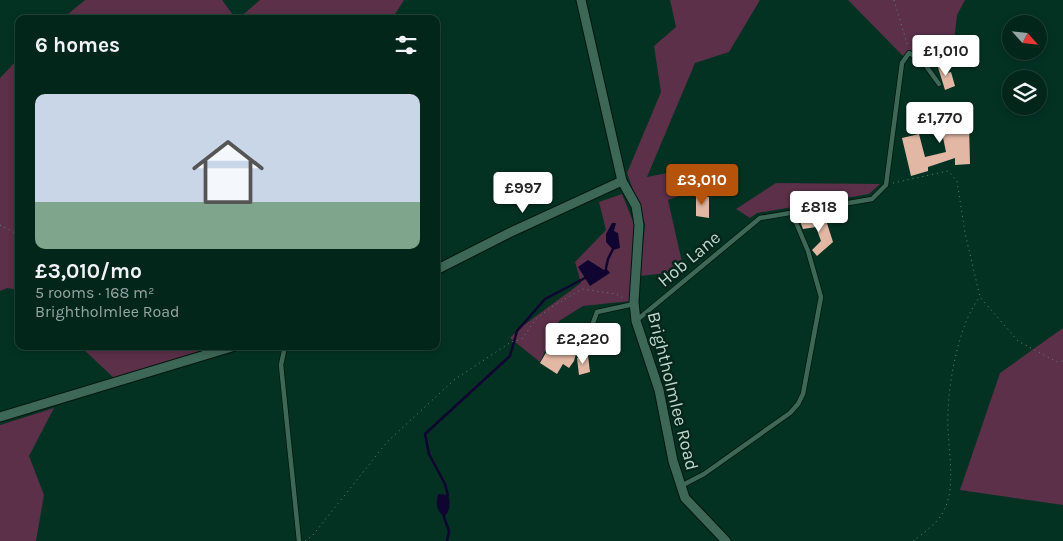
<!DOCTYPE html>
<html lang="en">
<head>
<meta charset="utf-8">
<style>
  :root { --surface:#02261a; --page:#0c2e23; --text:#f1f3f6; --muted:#96a5a2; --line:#234339; --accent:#b45309 }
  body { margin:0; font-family:Karla,sans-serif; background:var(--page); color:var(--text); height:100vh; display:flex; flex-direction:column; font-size:19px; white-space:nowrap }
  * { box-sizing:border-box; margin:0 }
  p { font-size:16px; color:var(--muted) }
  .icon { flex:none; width:28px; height:28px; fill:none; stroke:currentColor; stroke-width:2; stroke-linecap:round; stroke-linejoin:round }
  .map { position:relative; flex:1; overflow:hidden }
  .drawer { position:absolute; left:15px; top:15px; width:425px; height:335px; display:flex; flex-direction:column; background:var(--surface); border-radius:10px; box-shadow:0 2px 8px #0003,0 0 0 1px var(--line) }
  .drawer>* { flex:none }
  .needle { width:32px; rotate:117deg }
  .tools { position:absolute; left:1002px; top:15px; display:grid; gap:10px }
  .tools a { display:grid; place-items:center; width:45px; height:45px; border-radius:50%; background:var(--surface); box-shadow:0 2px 8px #0003,0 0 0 1px var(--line); font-size:25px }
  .price { position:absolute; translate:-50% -42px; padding:0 11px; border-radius:5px; background:#fff; color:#222; font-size:16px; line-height:32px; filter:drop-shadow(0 1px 2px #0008) }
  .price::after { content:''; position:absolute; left:50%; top:30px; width:15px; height:11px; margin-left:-8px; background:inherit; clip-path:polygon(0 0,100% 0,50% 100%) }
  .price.current { background:var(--accent); color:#fff }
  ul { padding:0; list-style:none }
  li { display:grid; align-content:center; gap:10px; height:265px; padding:0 20px }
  li span { display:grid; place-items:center; height:155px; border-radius:10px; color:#555 }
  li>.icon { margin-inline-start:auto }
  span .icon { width:90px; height:90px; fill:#fffc; stroke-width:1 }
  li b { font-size:21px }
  h2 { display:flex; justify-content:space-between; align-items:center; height:60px; padding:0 20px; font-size:21px }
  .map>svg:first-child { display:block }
</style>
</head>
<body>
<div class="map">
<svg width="1063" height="541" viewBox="0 0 1063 541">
  <rect width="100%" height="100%" fill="#033223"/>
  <g fill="#5b3048">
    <path d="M85 0H222L236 19H62Z"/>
    <path d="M260 0H404L392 19H238Z"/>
    <path d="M670 0H760L729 52 695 63 647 177 683 170 703 187 668 200 684 271 640 276 645 224 627 173 661 92 654 46 676 27Z"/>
    <path d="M848 0H965L957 15 953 51 905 58Z"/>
    <path d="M19 58V290L7 288 0 291V78Z"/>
    <path d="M776 183 880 184 869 194 757 213 750 218 736 209Z"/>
    <path d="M622 194 635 226 631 301 583 306 559 321 540 362 510 338 520 328 581 283 575 262 606 230 599 202Z"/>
    <path d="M1063 328V505L960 490 1000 373Z"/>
    <path d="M80 346H215L115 379Z"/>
    <path d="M54 408 29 456 44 495 36 541H0V425Z"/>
  </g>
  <g fill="#100531">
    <path d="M612 223H616L614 231 618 233 620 248 613 250 606 242V234Z"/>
    <path d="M588 260 604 270 606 268 610 273 590 286 578 267Z"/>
    <path d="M438 494 448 495C451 503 450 511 444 517 436 510 436 504 438 494Z"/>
  </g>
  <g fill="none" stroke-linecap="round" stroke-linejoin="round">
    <g stroke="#100531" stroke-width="2.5">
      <path d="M606 268 608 259 613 249"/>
      <path d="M448 495 445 484 429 454 425 434 510 356 517 331 545 299 585 278"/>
      <path d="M444 517 449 531 447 541"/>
    </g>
  </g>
  <g fill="#e2b8a5">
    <path d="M944 62 947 73 951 72 955 86 945 90 937 64Z"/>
    <path d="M954 104 959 125 969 124 970 164 955 165V158L928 167V171L911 176 902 138 919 134 925 157 946 152 940 123 926 124 925 117 948 114 946 107Z"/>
    <path d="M696 193 709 197V218L696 216Z"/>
    <path d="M825 217 833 242 817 256 812 250 821 241 816 227 803 229 800 221Z"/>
    <path d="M577 323 588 325 584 336H581L574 361 569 368 563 364 557 374 540 363 551 344 570 354Z"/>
    <path d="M588 356 590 372 579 375 577 358Z"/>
  </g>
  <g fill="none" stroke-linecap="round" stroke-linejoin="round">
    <defs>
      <g id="lane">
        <path d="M637 320 760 218 872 199 886 185 902 63 909 53 921 59 939 84"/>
        <path d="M586 342 597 312 634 304"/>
        <path d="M285 346 281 365 299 541"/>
        <path d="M681 486 704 474 790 413 798 404 803 394 821 297 808 251 792 213"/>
      </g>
      <g id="street">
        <path d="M581 0 622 181 636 206 639 225 634 302 636 321 659 390 673 461 685 498 726 541"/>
        <path d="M436 270 509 233 622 181"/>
        <path d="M0 417 235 346"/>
      </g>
    </defs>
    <use href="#lane" stroke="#02160f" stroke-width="6"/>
    <use href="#street" stroke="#02160f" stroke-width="11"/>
    <g stroke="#5f8275" stroke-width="1" stroke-dasharray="1 4" stroke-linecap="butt">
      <path d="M894 0 908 47"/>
      <path d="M893 183 948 171 957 181 965 233 980 297 1018 341 1057 362 1063 361"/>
      <path d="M0 225 19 235"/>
      <path d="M305 541 313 535 387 442 454 380 511 342 522 339 536 319 550 308 582 289 616 294 625 299"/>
      <path d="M913 541C922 534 938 523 943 512 956 490 949 454 948 430 946 393 957 327 979 298"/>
    </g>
    <use href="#lane" stroke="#3d6857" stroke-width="4.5"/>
    <use href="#street" stroke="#3d6857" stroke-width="9"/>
  </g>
  <g text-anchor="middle" stroke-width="5" stroke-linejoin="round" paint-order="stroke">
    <g font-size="18" fill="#c2d8ce" stroke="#05261b">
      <text transform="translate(689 259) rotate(-40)" y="6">Hob Lane</text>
      <text transform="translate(673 391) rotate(76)" y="6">Brightholmlee Road</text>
    </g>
  </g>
</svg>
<div class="tools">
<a><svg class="needle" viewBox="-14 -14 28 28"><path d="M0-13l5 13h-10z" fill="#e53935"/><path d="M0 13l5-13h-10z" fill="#96a5a2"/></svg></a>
<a><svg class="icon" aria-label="layers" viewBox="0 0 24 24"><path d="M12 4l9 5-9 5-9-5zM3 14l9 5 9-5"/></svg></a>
</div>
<b class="price" style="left:946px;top:77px">£1,010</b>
<b class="price" style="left:940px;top:144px">£1,770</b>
<b class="price current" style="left:702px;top:206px">£3,010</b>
<b class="price" style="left:523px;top:214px">£997</b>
<b class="price" style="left:819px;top:233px">£818</b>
<b class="price" style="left:583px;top:365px">£2,220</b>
<section class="drawer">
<h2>6 homes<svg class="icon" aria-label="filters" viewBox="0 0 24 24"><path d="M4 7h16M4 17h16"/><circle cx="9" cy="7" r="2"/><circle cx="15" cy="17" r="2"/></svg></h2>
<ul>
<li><span style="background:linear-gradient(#c9d6e8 70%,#7fa58c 0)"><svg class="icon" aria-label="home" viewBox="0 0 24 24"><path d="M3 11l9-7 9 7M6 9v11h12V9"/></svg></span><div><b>£3,010/mo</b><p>5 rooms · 168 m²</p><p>Brightholmlee Road</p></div></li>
</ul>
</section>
</div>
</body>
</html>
